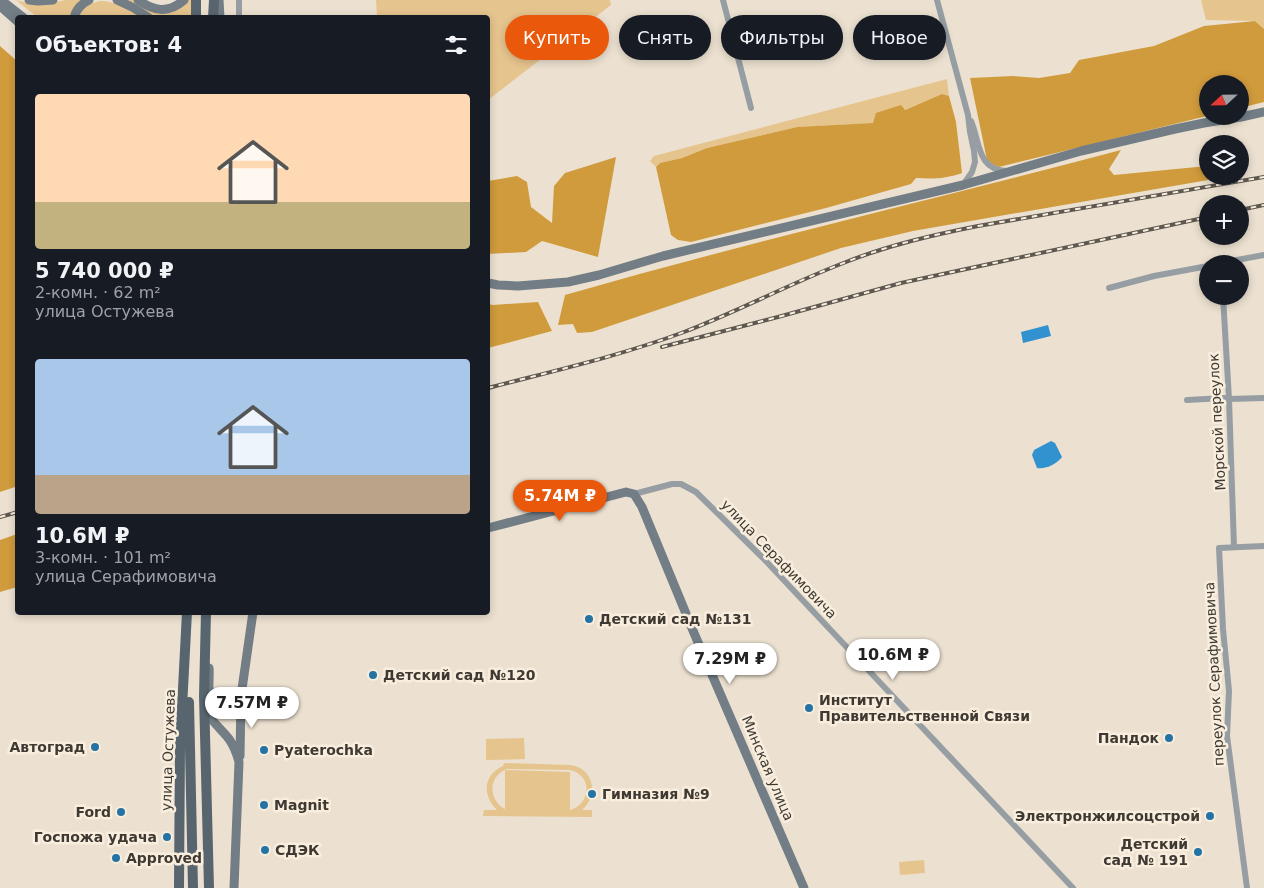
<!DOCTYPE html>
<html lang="ru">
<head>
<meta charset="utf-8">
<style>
  :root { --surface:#171b24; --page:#20242c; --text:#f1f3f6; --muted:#9ea1a6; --accent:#ea580c }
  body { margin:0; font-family:"DejaVu Sans",sans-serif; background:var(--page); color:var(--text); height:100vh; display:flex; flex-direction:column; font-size:19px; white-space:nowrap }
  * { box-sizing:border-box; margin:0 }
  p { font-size:16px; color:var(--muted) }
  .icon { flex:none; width:28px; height:28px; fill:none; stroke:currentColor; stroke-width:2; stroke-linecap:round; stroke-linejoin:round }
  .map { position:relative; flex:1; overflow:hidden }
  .details { position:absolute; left:15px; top:15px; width:475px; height:600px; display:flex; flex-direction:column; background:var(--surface); border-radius:5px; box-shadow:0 2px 8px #0003 }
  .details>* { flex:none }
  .top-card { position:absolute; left:505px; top:15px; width:475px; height:45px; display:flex; gap:10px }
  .needle { width:32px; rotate:248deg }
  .buttons { position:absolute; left:1199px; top:75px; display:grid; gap:10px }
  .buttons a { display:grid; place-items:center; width:50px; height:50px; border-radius:50%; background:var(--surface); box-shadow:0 2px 8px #0003; font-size:25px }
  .price { position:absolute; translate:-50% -42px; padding:0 11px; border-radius:18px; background:#fff; color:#222; font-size:16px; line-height:32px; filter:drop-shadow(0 1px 2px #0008) }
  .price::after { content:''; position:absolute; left:50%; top:30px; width:15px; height:11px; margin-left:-8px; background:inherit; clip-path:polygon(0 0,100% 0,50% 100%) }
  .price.current { background:var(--accent); color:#fff }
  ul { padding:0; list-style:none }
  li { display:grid; align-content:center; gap:10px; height:265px; padding:0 20px }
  li span { display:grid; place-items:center; height:155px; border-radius:5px; color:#555 }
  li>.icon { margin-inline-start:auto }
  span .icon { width:90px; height:90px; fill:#fffc; stroke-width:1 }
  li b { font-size:21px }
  h2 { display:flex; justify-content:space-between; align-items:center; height:60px; padding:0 20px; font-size:21px }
  .chip { padding:0 18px; border-radius:22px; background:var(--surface); box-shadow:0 2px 8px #0003; font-size:18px; line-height:45px }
  .chip.current { background:var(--accent); color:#fff }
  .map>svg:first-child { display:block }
</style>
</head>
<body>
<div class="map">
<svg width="1264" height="888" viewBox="0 0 1264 888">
  <rect width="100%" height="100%" fill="#ece1d0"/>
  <g fill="#e6c48e" fill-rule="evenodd">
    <path d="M16 0 28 3H53L65 0H81L70 18 37 17Z"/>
    <path d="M126 0H133L142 7 156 13 187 0H192L191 17H153Z"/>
    <path d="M376 0H610L611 5 488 100V18L377 17Z"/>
    <path d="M1201 0H1264V29L1255 21 1206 20Z"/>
    <path d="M100 1C117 1 127 9 142 18H77C81 8 90 3 100 1Z"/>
    <path d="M947 79 949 96 942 94 874 123 797 127 707 148 682 158 660 163 656 167 650 161 654 156Z"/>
    <path d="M524 738 525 759 486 760V739Z"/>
    <path d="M504 763 570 765C594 768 599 795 582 810H592V817L483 816 484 810H497C482 795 483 775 503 766ZM507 769 570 770C593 775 591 804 570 810V772L505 770V809C488 800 488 776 507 769Z"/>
    <path d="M924 860 925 873 900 875 899 862Z"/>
  </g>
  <g fill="#d09b3c">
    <path d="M1255 21 1264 29V102L1240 108V84H1208L1207 116 999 167 994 165 987 160 970 78 1013 76 1039 78 1070 73 1079 60 1154 46 1204 26Z"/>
    <path d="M0 46 18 62V486L0 492Z"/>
    <path d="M942 94 949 96 956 122 962 173C945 179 933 179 916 178L911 184 826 208 691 242 678 240 671 235 656 167 660 163 682 158 707 148 797 127 873 123 876 113 901 105 905 110Z"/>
    <path d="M1121 150 1109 169 1114 175 1207 166 1208 176H1216L1214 179 913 231 841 248 592 332 577 333 573 324 558 325 565 295C749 242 936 199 1121 150Z"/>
    <path d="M616 157 598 257 542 241 526 252 488 254V181L517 176 527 182 531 207 552 223 554 186 565 173Z"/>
    <path d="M538 302 552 331 488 348V304L493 305Z"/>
    <path d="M17 534V587L0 592V540Z"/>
  </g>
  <g fill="#3292cf">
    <path d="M1048 325 1051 336 1023 343 1021 332Z"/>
    <path d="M1051 441 1055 443 1062 457C1058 463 1045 470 1037 468L1032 455 1034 450Z"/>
  </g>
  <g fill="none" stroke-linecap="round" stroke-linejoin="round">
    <g stroke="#979ea3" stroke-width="6">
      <path d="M723 0 751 108"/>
      <path d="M937 0 968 115 970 132 974 151 975 162 972 172 963 185"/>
      <path d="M239 18V0"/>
      <path d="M971 121C980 142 977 170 1007 171"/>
      <path d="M1215 264 1264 255"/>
      <path d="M1109 288 1154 276 1208 266"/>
      <path d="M1223 296 1229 399 1234 547"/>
      <path d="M1187 400 1224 398 1229 399 1264 398"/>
      <path d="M634 494 672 484H681L696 492 763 558 1073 888"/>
      <path d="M1247 888 1227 736 1229 691 1223 629 1219 548 1264 546"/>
    </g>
    <g stroke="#727d85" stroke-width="9">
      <path d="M1 0 24 18"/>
      <path d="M29 0 38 1 53 0"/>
      <path d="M117 0 134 8 149 18"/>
      <path d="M138 0C154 11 168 14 184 0"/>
      <path d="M219 0 220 18"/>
      <path d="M0 6 18 22"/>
      <path d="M74 18C76 9 81 4 89 0"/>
      <path d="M488 283 498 285 518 286 568 282 599 275 663 256 963 185 1081 151 1175 129 1204 123 1241 117 1264 112"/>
      <path d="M488 528 626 492 634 494 642 507 694 633 804 888"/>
      <path d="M209 668C210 678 207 690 211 699 215 711 230 711 237 703 239 701 240 698 241 696"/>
      <path d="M206 706C209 721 221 728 229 739 234 746 237 754 239 762L234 888"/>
      <path d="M240 756 241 696 253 612"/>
    </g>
    <g stroke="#58656f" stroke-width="10">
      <path d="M196 18V0"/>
      <path d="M213 18 214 0"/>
      <path d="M206 612 204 696 209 888"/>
      <path d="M189 702 193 888"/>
      <path d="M179 888 180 746 187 612"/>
    </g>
    <defs>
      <g id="rail">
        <path d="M1240 210 1264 205"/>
        <path d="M662 347 778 317 901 283 1208 217"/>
        <path d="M488 388C553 371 620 356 684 332 739 311 791 283 846 262 889 245 933 235 978 226L1264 177"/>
        <path d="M0 517 18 512"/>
      </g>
    </defs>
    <use href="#rail" stroke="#5e5850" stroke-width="4"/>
    <use href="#rail" stroke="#f9eedd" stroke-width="2" stroke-dasharray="5.5" stroke-linecap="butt"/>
  </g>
  <g fill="#2473a5" stroke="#f9eedd" stroke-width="2">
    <circle cx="589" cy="619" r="5"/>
    <circle cx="373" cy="675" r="5"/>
    <circle cx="809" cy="708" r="5"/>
    <circle cx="1169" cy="738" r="5"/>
    <circle cx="95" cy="747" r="5"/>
    <circle cx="264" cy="750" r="5"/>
    <circle cx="592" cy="794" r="5"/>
    <circle cx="264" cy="805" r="5"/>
    <circle cx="121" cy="812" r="5"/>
    <circle cx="1210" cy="816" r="5"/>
    <circle cx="167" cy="837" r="5"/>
    <circle cx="265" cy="850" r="5"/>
    <circle cx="1198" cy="852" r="5"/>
    <circle cx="116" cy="858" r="5"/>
  </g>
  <g text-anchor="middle" stroke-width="5" stroke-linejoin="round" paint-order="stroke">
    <g font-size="14" fill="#3e3a33" stroke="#f9eedd">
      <text transform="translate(1217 422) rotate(-93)" y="5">Морской переулок</text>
      <text transform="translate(779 559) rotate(46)" y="5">улица Серафимовича</text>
      <text transform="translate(1214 674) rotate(-93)" y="5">переулок Серафимовича</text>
      <text transform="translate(168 750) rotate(-88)" y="5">улица Остужева</text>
      <text transform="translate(768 768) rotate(67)" y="5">Минская улица</text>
    </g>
    <g font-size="14" font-weight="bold" fill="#3e3a33" stroke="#f9eedd" text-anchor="start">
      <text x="599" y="624">Детский сад №131</text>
      <text x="383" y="680">Детский сад №120</text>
      <text x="819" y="705">Институт<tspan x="819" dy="16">Правительственной Связи</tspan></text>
      <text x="1159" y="743" text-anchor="end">Пандок</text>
      <text x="85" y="752" text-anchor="end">Автоград</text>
      <text x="274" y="755">Pyaterochka</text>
      <text x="602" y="799">Гимназия №9</text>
      <text x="274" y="810">Magnit</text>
      <text x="111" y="817" text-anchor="end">Ford</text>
      <text x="1200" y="821" text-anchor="end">Электронжилсоцстрой</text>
      <text x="157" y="842" text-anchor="end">Госпожа удача</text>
      <text x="1188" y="849" text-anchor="end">Детский<tspan x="1188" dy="16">сад № 191</tspan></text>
      <text x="275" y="855">СДЭК</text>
      <text x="126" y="863">Approved</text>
    </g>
  </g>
</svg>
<div class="buttons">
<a><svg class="needle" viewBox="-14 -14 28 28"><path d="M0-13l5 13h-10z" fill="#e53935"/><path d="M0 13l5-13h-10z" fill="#9ea1a6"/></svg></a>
<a><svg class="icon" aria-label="layers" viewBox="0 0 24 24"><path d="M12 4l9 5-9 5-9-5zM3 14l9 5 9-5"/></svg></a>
<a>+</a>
<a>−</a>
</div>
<b class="price current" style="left:560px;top:522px">5.74M ₽</b>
<b class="price" style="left:893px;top:681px">10.6M ₽</b>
<b class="price" style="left:730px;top:685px">7.29M ₽</b>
<b class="price" style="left:252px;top:729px">7.57M ₽</b>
<div class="top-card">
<a class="chip current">Купить</a>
<a class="chip">Снять</a>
<a class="chip">Фильтры</a>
<a class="chip">Новое</a>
</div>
<section class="details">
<h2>Объектов: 4<svg class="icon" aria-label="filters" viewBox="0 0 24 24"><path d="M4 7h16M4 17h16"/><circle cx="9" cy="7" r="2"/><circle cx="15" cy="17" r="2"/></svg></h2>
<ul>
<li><span style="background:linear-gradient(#ffd9b3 70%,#c2b280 0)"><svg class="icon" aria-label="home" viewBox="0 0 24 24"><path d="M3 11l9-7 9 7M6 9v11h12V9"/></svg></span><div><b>5 740 000 ₽</b><p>2-комн. · 62 m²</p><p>улица Остужева</p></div></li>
<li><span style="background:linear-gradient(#a9c7e8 75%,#b9a48a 0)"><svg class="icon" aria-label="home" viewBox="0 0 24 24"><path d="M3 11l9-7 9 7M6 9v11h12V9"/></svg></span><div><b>10.6M ₽</b><p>3-комн. · 101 m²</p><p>улица Серафимовича</p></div></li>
</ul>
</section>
</div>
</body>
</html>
